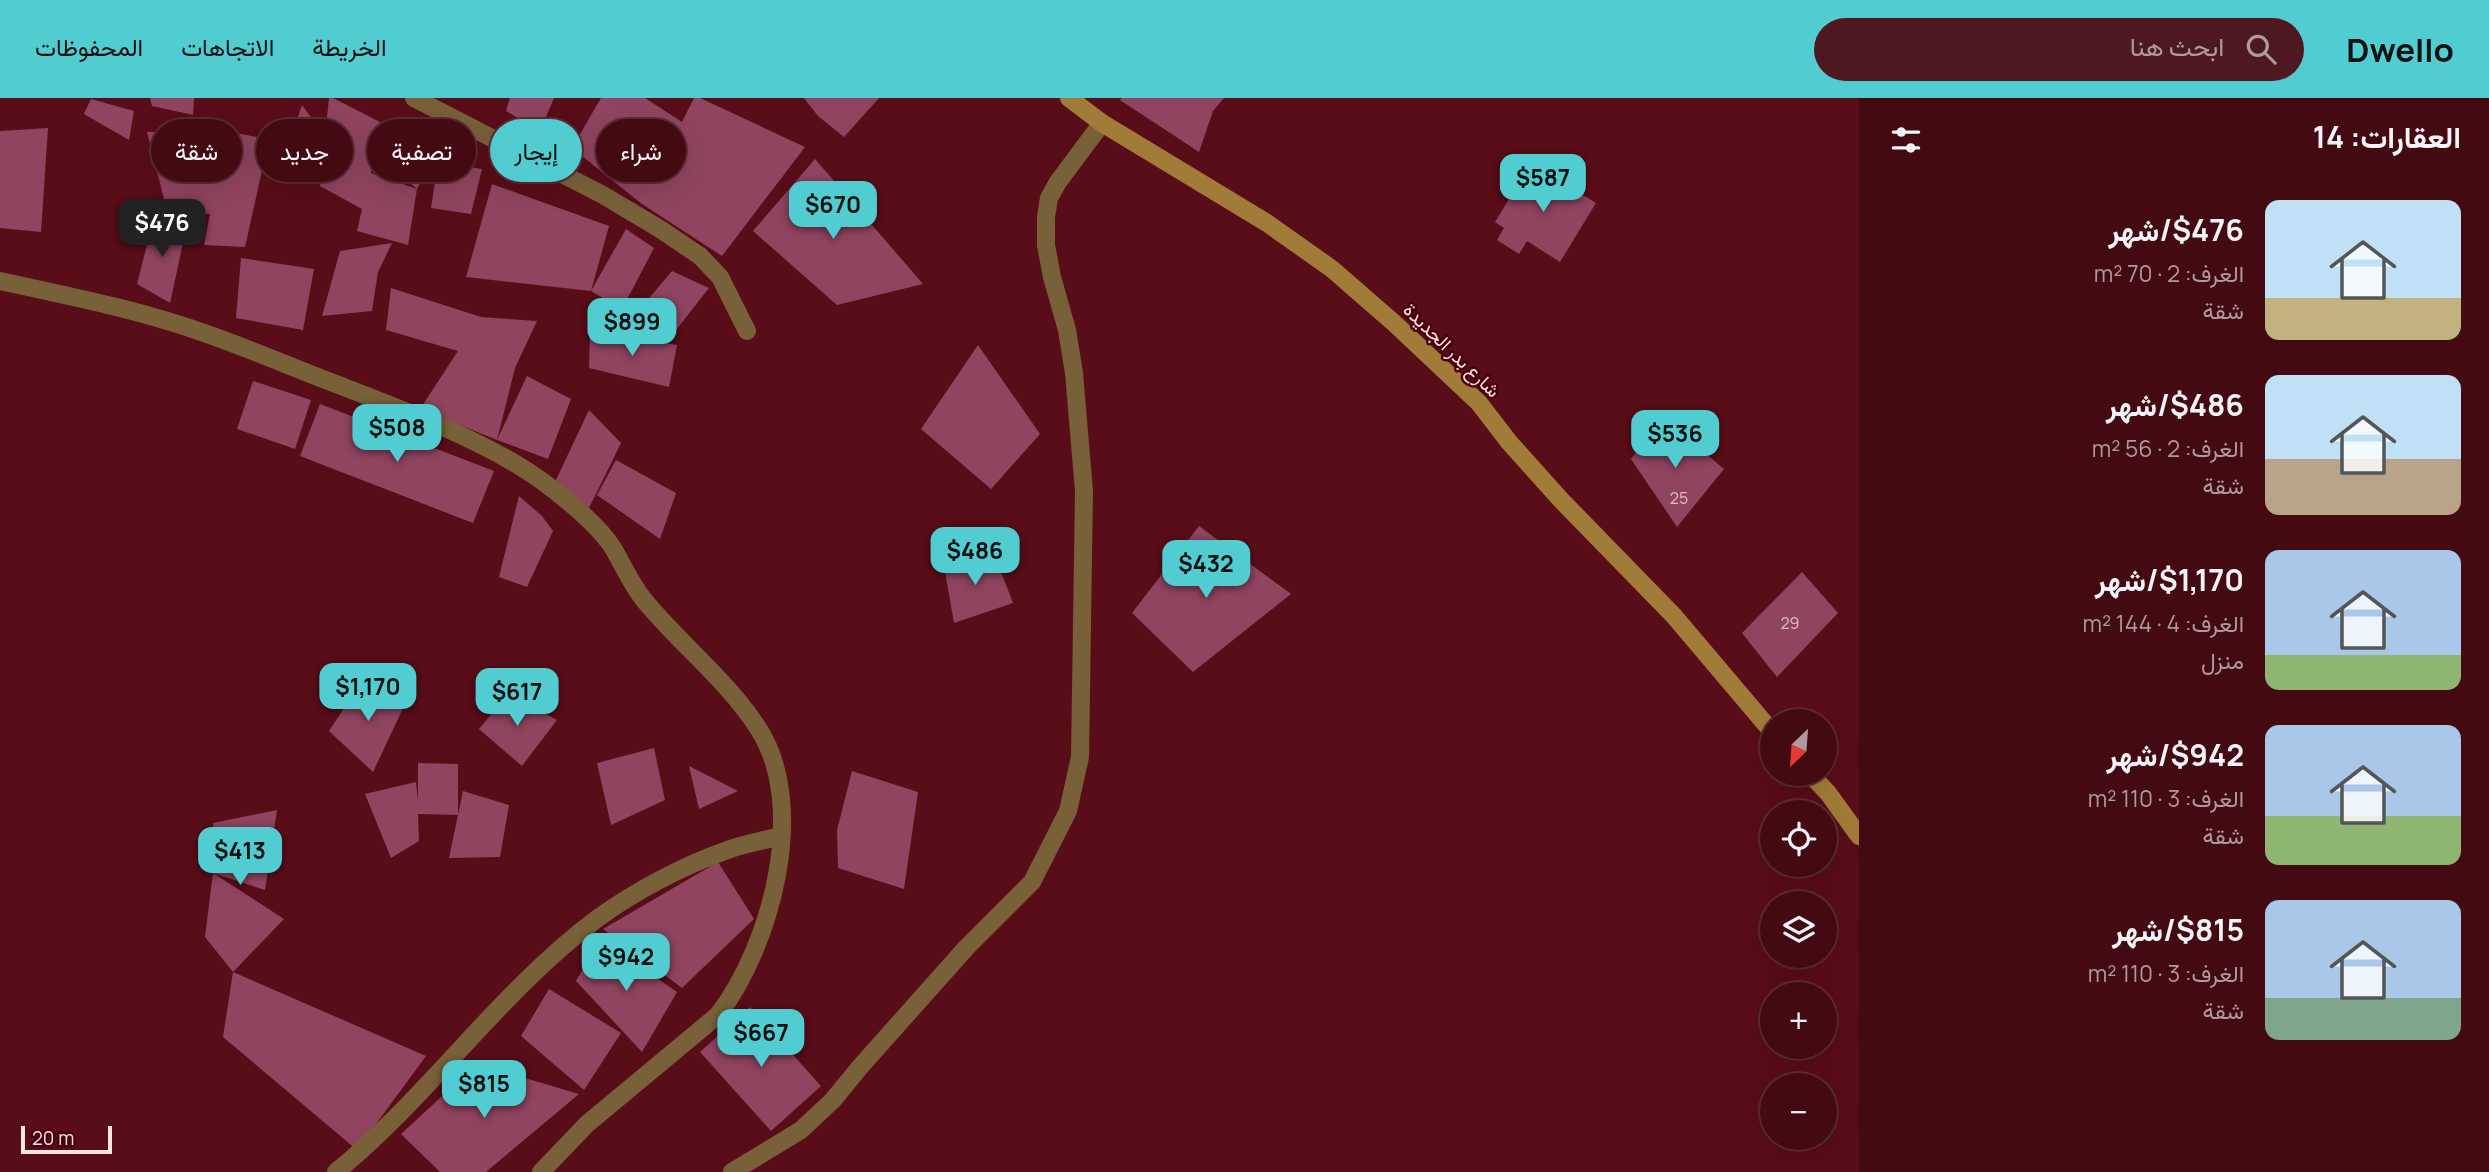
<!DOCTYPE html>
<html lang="ar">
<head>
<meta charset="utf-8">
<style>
  :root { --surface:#430a12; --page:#4d1820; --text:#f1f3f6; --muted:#af9a9f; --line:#5b2b32; --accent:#51ccd1 }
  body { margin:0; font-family:Manrope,Vazirmatn,sans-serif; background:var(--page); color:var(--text); direction:rtl; height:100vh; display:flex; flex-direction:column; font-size:26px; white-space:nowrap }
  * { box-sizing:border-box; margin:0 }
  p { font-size:23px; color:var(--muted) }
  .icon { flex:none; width:38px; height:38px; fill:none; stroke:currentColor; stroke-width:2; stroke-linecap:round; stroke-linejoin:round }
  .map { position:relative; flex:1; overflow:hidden; direction:ltr }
  .panel { display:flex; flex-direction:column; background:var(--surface); width:630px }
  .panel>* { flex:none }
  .guide { position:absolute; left:21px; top:21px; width:665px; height:63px; direction:rtl; display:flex; gap:14px }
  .needle { width:46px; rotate:205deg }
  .tools { position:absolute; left:1760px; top:611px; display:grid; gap:14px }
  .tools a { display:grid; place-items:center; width:77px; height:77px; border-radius:50%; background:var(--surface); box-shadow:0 7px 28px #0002,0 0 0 2px var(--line); font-size:35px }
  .scale { position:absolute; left:21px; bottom:18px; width:91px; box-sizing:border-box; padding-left:7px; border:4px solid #f9e6e5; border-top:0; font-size:19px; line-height:24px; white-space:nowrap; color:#f9e6e5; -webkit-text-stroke:5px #4c000f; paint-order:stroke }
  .price { position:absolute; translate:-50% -60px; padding:0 16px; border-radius:14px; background:var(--accent); color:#111; font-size:23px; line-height:46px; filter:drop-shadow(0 2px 4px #0008) }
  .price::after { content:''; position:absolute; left:50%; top:42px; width:21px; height:16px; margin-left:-10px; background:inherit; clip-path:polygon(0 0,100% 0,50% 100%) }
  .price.current { background:#222; color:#fff }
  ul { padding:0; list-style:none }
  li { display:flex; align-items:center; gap:21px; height:175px; padding:0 28px }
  li span { display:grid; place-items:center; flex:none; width:196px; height:140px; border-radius:14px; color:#555 }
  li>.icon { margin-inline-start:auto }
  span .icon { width:84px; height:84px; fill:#fffc; stroke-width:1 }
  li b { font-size:30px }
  h2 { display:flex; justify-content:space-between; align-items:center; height:84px; padding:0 28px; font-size:30px }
  .pill { padding:0 24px; border-radius:32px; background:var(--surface); box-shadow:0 7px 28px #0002,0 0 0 2px var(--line); font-size:24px; line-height:63px }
  .pill.current { background:var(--accent); color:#111 }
  header { display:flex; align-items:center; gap:42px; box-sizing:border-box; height:98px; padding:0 35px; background:var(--accent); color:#111 }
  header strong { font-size:33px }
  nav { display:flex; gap:38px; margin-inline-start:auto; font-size:24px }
  .search { width:490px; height:63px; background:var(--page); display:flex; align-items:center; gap:18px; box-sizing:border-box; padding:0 24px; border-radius:38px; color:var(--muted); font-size:26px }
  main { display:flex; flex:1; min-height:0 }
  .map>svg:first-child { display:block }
</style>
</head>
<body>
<header>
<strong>Dwello</strong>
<div class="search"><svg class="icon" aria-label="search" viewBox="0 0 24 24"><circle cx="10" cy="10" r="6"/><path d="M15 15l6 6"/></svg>ابحث هنا</div>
<nav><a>الخريطة</a><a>الاتجاهات</a><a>المحفوظات</a></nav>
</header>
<main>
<section class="panel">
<h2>العقارات: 14<svg class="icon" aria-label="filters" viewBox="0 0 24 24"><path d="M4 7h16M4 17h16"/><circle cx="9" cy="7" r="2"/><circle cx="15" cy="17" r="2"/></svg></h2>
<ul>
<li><span style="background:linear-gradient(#bfe0f5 70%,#c2b280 0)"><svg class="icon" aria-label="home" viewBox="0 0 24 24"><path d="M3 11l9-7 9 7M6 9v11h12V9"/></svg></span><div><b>$476/شهر</b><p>الغرف: 2 · 70 m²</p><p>شقة</p></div></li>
<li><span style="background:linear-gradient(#bfe0f5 60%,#b9a48a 0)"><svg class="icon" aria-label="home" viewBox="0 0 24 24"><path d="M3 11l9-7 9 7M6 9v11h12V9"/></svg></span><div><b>$486/شهر</b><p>الغرف: 2 · 56 m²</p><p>شقة</p></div></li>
<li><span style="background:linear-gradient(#a9c7e8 75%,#8fb573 0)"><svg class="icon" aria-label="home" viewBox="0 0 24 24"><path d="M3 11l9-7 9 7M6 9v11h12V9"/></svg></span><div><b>$1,170/شهر</b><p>الغرف: 4 · 144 m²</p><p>منزل</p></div></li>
<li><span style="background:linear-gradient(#a9c7e8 65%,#8fb573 0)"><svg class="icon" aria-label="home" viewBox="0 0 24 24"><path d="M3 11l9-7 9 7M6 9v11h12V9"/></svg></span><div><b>$942/شهر</b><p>الغرف: 3 · 110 m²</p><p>شقة</p></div></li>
<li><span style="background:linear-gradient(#a9c7e8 70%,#7fa58c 0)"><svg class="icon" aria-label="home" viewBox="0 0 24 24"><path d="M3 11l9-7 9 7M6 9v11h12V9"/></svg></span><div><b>$815/شهر</b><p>الغرف: 3 · 110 m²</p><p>شقة</p></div></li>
</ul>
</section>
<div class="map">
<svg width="1859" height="1074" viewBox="0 0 1859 1074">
  <rect width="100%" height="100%" fill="#590d18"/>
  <g fill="#90445f">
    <path d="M150 0H194L193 17 152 8Z"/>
    <path d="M329 0H333L382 25 375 55 400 31 437 53 417 91 375 55 371 75 417 91 408 147 357 133 362 111 320 88Z"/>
    <path d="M510 0H554L540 33 506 13Z"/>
    <path d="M601 0H645L682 24 694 0H700L805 49 722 158 642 106 572 50Z"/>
    <path d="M804 0H879L844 39 818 18Z"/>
    <path d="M1122 0H1224L1213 13 1199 54 1120 2Z"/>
    <path d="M91 1 134 13 129 42 84 16Z"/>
    <path d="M302 7 316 26 303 81 276 84Z"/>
    <path d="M48 30 41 134 0 130V33Z"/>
    <path d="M223 33 269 41 245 149 204 147 210 116 167 113 147 34Z"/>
    <path d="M815 61 923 186 837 207 753 133Z"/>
    <path d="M438 64 482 71 471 116 431 110Z"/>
    <path d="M1531 65 1596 105 1560 164 1527 143 1519 156 1497 142 1504 130 1495 124Z"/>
    <path d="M492 86 609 128 591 193 626 131 654 150 622 211 591 193 466 179Z"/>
    <path d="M153 123 187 127 170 205 137 186Z"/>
    <path d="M392 145 378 174 372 213 322 218 340 153Z"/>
    <path d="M241 160 314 171 303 232 236 220Z"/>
    <path d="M672 173 709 190 676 232 640 211Z"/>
    <path d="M391 190 481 219 537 223 515 270 497 342 420 311 458 253 386 232Z"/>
    <path d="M590 233 677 247 669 289 589 270Z"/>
    <path d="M978 247 1040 336 991 391 921 331Z"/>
    <path d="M527 278 571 301 548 361 497 342Z"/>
    <path d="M253 283 311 302 295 351 237 331Z"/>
    <path d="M320 306 494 373 473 425 300 358Z"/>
    <path d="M589 312 621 345 589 410 555 384Z"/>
    <path d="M1663 320 1724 371 1677 429 1631 361Z"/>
    <path d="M616 362 676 395 660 441 597 397Z"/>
    <path d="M519 398 542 418 553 433 527 489 499 479Z"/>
    <path d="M1199 428 1291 496 1193 574 1132 515Z"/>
    <path d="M995 458 1013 505 954 525 943 462Z"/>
    <path d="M1802 474 1838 515 1777 579 1742 535Z"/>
    <path d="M362 583 405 606 373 674 329 633Z"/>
    <path d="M508 596 557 622 522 668 479 631Z"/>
    <path d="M654 650 665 702 611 727 597 665Z"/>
    <path d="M418 665 458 666V717L418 716 419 743 391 760 365 696 416 684 418 703Z"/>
    <path d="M689 668 738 693 699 711Z"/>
    <path d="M852 673 918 694 904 791 838 770 837 732Z"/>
    <path d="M463 693 509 707 500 759 449 760Z"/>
    <path d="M277 712 265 792 213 775 284 821 233 874 205 839 213 775V725Z"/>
    <path d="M718 764 754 821 682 890 603 831Z"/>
    <path d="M600 841 677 894 642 954 576 883Z"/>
    <path d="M233 874 426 958 357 1052 223 939Z"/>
    <path d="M549 891 621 935 584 992 521 938Z"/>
    <path d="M750 909 821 988 771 1033 700 954Z"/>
    <path d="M477 966 579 996 486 1074H440L401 1036Z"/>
  </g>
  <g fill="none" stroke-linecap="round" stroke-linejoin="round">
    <g stroke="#786039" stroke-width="18">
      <path d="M414 0 603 97 660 131 700 158 720 179 747 233"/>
      <path d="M0 183C69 198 140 212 207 236 253 252 298 272 344 289 402 312 462 334 516 366 545 383 595 422 613 450 623 467 631 486 644 502 680 546 727 582 758 630 809 708 771 848 718 917L587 1026 541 1074"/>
      <path d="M336 1074C430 997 500 893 598 820 634 794 682 768 725 753 743 746 762 743 781 738"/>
      <path d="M732 1074 801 1032 833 1002 860 969 966 850 1032 784 1068 713 1080 659 1084 393 1074 275 1067 232 1052 179 1046 147V119L1049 100 1058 84 1102 25"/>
    </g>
    <g stroke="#a17b38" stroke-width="18">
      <path d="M1069 0 1102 25 1267 125 1332 171 1394 225 1479 305 1509 344 1561 402 1674 518 1773 635"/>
      <path d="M1810 676 1828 695 1859 738"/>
    </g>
  </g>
  <g text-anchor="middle" stroke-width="5" stroke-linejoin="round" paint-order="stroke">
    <g font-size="16" fill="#dfbec4">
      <text x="1679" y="406">25</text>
      <text x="1790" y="531">29</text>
    </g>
    <g font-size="19" fill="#f9e6e5" stroke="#4c000f">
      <text transform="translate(1452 252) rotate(44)" y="7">شارع بدر الجديدة</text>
    </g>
  </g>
</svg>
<div class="tools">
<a><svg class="needle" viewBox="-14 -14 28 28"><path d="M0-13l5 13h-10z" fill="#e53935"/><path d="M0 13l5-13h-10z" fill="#af9a9f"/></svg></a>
<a><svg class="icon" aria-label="locate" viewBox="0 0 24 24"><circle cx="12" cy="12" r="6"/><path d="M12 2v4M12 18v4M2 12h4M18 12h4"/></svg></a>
<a><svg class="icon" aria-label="layers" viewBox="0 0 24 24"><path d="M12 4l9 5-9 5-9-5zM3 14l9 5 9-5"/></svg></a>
<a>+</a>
<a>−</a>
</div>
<div class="scale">20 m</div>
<b class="price" style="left:1543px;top:116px">$587</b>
<b class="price" style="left:833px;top:143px">$670</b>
<b class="price current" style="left:162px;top:161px">$476</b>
<b class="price" style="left:632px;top:260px">$899</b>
<b class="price" style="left:397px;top:366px">$508</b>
<b class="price" style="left:1675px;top:372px">$536</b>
<b class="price" style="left:975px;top:489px">$486</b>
<b class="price" style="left:1206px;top:502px">$432</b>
<b class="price" style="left:368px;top:625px">$1,170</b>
<b class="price" style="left:517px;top:630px">$617</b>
<b class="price" style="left:240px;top:789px">$413</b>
<b class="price" style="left:626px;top:895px">$942</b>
<b class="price" style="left:761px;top:971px">$667</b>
<b class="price" style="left:484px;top:1022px">$815</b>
<div class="guide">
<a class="pill">شراء</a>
<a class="pill current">إيجار</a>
<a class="pill">تصفية</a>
<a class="pill">جديد</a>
<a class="pill">شقة</a>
</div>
</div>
</main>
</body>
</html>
